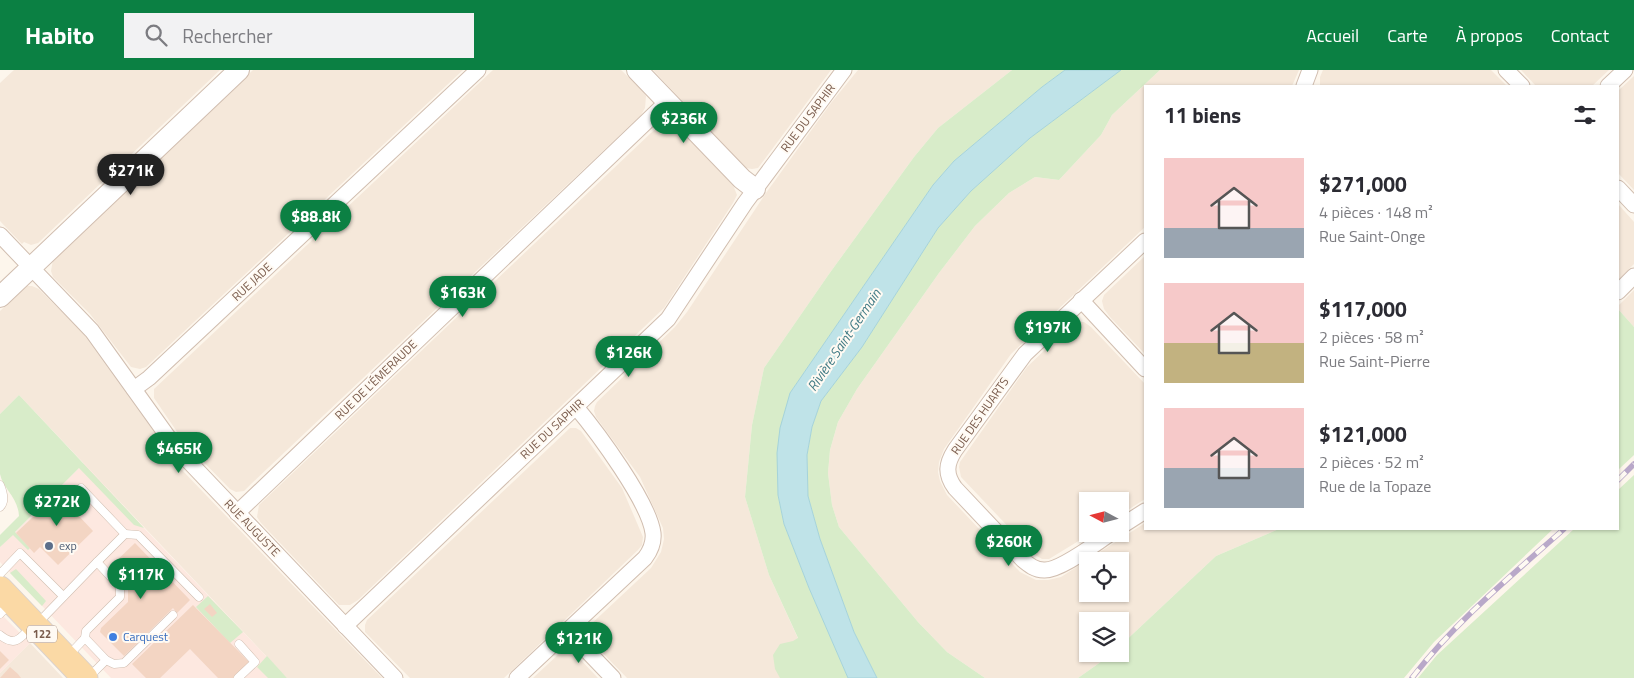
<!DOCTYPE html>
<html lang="fr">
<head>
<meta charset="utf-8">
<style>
  :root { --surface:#fff; --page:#f2f2f3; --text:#2b2b33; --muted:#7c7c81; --accent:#0b8043 }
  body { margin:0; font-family:"Titillium Web",sans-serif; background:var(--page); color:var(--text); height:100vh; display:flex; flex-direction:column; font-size:19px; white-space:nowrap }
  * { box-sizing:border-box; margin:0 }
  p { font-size:16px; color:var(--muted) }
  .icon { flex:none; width:28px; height:28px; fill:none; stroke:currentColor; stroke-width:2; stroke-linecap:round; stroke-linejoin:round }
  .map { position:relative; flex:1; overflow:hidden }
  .side { position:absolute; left:1144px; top:15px; width:475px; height:445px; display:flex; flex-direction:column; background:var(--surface); border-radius:0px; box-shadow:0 1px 4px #0004 }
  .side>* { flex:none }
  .needle { width:32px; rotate:277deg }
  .controls { position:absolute; left:1079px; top:422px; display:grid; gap:10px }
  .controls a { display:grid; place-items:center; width:50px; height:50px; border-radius:0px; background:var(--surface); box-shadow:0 1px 4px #0004; font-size:25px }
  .price { position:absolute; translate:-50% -42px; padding:0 11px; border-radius:18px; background:var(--accent); color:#fff; font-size:16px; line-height:32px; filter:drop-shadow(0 1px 2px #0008) }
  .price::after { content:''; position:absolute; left:50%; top:30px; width:15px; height:11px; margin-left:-8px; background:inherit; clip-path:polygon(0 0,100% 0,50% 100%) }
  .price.current { background:#222; color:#fff }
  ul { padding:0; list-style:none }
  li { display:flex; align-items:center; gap:15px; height:125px; padding:0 20px }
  li span { display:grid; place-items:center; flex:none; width:140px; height:100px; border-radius:0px; color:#555 }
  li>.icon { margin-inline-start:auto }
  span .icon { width:60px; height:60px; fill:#fffc; stroke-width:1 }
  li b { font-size:21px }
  h2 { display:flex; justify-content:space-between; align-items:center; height:60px; padding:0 20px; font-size:21px }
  header { display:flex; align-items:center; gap:30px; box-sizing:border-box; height:70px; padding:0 25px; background:var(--accent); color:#fff }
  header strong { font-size:24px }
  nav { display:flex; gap:28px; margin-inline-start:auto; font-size:18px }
  .search { width:350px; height:45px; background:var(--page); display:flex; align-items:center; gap:12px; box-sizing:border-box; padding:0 18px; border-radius:0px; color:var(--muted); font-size:19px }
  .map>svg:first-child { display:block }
</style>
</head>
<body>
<header>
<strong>Habito</strong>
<div class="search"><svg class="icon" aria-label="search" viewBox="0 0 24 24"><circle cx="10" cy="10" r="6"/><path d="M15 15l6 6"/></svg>Rechercher</div>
<nav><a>Accueil</a><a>Carte</a><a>À propos</a><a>Contact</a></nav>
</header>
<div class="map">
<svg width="1634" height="608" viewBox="0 0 1634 608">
  <rect width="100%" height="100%" fill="#fdf6ec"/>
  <g fill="#f5e8da" fill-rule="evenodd">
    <path d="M14 0H220L38 173 31 175 24 172 22 174 0 151V13Z"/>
    <path d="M253 0H463L146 297 140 299 131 297 90 244 53 207 51 201 53 190Z"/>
    <path d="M493 0H621L643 21 646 26 645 38 641 45 251 414 244 421 236 422 230 419 184 372 154 328V319Z"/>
    <path d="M653 0H831L758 98 752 99 746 98 739 91Z"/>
    <path d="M858 0H1012L938 58 914 87 829 204 764 298 752 355 745 427 769 505 816 608H627L590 570 588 563V557L651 498 661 482 664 469 663 458 640 407 596 347 594 341 595 336 597 332 675 257 687 242 766 123 831 33Z"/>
    <path d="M1160 0H1299L1292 16H1145V157L1011 284 944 379 939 392 938 402 940 411 947 425 1020 502 1036 510H1048L1061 507 1145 453V459H1279L1216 486 1120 576V551H1088V584H1112L1078 608H985L947 582 918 552 839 457 832 435 828 403 830 380 838 352 857 319 939 203 975 156 1009 123 1035 107 1059 110 1101 65 1112 45ZM1088 491H1120V524H1088Z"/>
    <path d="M1323 0H1491L1507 16H1320V7Z"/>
    <path d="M1521 0H1609L1592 16H1536Z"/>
    <path d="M1634 6V120L1618 103V21Z"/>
    <path d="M663 55 677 57 733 115 737 125 733 133 664 238 358 530 350 535H339L261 453 257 447 259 435 652 62Z"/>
    <path d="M1618 134 1634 152V194L1618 210Z"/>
    <path d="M1145 186V284L1110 247 1104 239 1102 231 1104 225Z"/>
    <path d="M27 216H32L39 219 82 262 180 398 382 608H287L19 325 0 344V241Z"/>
    <path d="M1634 220V257L1618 239V236Z"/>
    <path d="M1077 252H1084L1091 257 1145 314V429L1120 445V431H1088V464H1090L1049 489H1042L1035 485 961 407 959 397 960 392 1027 297 1071 255Z"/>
    <path d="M570 358H576L581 361 622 418 643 467 642 475 638 480 504 608H410L365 562V555L367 550Z"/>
    <path d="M30 573 63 608H0V603Z"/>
    <path d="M566 581 573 582 598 608H533L561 582Z"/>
  </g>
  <g fill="#fde8e0">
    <path d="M84 393 144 458 287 608H111L0 492V477Z"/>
    <path d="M0 543 30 573 0 603Z"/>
  </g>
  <g fill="#d8ecc9">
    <path d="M1012 0H1065L1042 17 954 91 933 115 790 323 778 425 784 454 809 518 848 608H780L775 599 773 585 780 574 793 571 798 568 769 505 745 427 752 355 764 298 829 204 914 87 938 58Z"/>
    <path d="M1121 0H1160L1112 45 1101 65 1059 110 1035 107 1009 123 975 156 939 203 857 319 838 352 830 380 828 403 832 435 839 457 918 552 947 582 985 608H877L854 562 820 469 808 426 807 385 812 357 821 331 862 277 938 158 971 121 1030 68Z"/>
    <path d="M1618 239 1634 257V385L1618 400Z"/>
    <path d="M19 325 144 458 134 455 79 398 15 462 30 478 28 480 13 465 0 477V465L19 446C18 427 3 419 0 404 0 388 0 361 0 344Z"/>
    <path d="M1634 405V608H1418L1437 585 1574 459H1618V420Z"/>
    <path d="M1279 459H1553L1434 572 1404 608H1078L1112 584H1120V576L1216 486Z"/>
    <path d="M16 499 46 531 42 536 10 503Z"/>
    <path d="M208 526 243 562 230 573 196 537Z"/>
    <path d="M267 586 287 608H268L257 597Z"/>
  </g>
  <path fill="#bfe3e8" stroke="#a5d3da" d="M1065 0H1121L1030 68 971 121 938 158 862 277 821 331 812 357 807 385 808 426 820 469 854 562 877 608H848L809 518 784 454 778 425 777 383 780 358 790 323 933 115 954 91 1042 17Z"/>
  <g fill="#f3d5c3">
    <path d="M67 415 86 435 77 444 93 461 58 495 40 477 34 483 16 463Z"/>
    <path d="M135 473 190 530 177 543 173 538 124 586 100 562 101 558 128 532V518L109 498Z"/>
    <path d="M210 534 217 543 212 547 204 539Z"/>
    <path d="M193 535 249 592 233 608H218L190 579 160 608H146L132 594Z"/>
    <path d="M0 581 9 590 0 599Z"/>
    <path d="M10 597 18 604 21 608H0Z"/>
  </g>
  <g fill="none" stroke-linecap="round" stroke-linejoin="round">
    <defs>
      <g id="service">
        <path d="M0 415C3 422 6 431 0 437"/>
        <path d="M81 418 125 464 97 492"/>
        <path d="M125 464 138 465 199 527"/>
        <path d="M0 504 20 483 63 526"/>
        <path d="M0 544 10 533"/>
        <path d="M37 554 97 492 120 517V527L86 561 85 568"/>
        <path d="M0 565C15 577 20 569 31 557"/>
        <path d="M69 585 85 568 106 590 89 607"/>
        <path d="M106 590 114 594 124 593 173 545"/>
        <path d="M238 608 255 592 239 574"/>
      </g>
      <g id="minor">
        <path d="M1506 0 1522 16"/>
        <path d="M1304 16 1310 0"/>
        <path d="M1608 16 1625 0"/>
        <path d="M1618 118 1634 135"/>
        <path d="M0 165 92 261 176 378 395 608"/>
        <path d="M1618 222 1634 206"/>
        <path d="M1081 230 1145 299"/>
        <path d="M134 319 149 308 478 0"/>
        <path d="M237 443 667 32"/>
        <path d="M1120 457 1145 441"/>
        <path d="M1110 464C1096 473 1060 501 1044 500 1035 500 1029 495 1023 490L955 418C945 404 946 394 955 380L1025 284 1145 171"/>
        <path d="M345 556 668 249 745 133 844 0"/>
        <path d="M567 560 613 608"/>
        <path d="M517 608 645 488C651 480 654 472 653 463 649 432 597 362 576 337"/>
      </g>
      <g id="tertiary">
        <path d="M637 0 742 109 755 119"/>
        <path d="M0 227 239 0"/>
      </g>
      <path id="primary" d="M0 519 85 608"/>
    </defs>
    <use href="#service" stroke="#d1beb0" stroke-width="9"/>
    <use href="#minor" stroke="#d1beb0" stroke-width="17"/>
    <use href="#tertiary" stroke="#d1beb0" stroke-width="22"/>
    <use href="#primary" stroke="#dad1cd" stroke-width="27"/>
    <use href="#service" stroke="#fff" stroke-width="8"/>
    <use href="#minor" stroke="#fff" stroke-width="15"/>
    <use href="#tertiary" stroke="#fff" stroke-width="20"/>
    <use href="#primary" stroke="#fbd9a5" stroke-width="25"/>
    <defs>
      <g id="rail">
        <path d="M1618 410 1634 394"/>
        <path d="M1412 608C1455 552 1511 506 1564 459"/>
      </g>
    </defs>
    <use href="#rail" stroke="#b9a8c9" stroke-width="5.5"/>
    <use href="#rail" stroke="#fffaf3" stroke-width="4" stroke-dasharray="11" stroke-linecap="butt"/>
  </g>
  <circle fill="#5c6f8a" stroke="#fffaf3" stroke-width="2" cx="49" cy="476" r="5"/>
  <circle fill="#3f7fe0" stroke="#fffaf3" stroke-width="2" cx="113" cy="567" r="5"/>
  <g text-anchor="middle" stroke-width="4" stroke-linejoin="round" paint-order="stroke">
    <rect fill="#fffaf3" stroke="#a28b7f" stroke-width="1" x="27" y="555.5" width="30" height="17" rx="4"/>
    <g font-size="11" font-weight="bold" fill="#7a5c4d">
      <text x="42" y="568">122</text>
    </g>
    <g font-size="12" fill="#7a5c4d" stroke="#fffaf3">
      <text transform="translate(808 48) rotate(-53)" y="4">RUE DU SAPHIR</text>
      <text transform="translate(252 212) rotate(-43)" y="4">RUE JADE</text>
      <text transform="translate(376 310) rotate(-44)" y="4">RUE DE L'ÉMERAUDE</text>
      <text transform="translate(980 346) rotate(-55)" y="4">RUE DES HUARTS</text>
      <text transform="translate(552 359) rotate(-43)" y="4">RUE DU SAPHIR</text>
      <text transform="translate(252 458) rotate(46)" y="4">RUE AUGUSTE</text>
    </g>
    <g font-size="12" fill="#4e5e75" stroke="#fffaf3" text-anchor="start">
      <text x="59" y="480">exp</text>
    </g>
    <g font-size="12" fill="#366cbe" stroke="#fffaf3" text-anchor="start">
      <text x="123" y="571">Carquest</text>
    </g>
    <g font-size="14" font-style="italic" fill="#437c86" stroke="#fffaf3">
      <text transform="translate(844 270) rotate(-56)" y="5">Rivière Saint-Germain</text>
    </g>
  </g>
</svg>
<div class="controls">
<a><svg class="needle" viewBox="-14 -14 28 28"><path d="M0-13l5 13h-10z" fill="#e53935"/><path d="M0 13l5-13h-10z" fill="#7c7c81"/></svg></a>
<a><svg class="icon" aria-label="locate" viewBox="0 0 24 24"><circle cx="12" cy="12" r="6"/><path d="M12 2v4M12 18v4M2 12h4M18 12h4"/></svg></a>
<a><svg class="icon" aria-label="layers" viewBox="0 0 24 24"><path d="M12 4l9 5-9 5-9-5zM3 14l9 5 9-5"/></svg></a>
</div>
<b class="price" style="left:684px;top:74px">$236K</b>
<b class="price current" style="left:131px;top:126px">$271K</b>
<b class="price" style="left:316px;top:172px">$88.8K</b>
<b class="price" style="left:463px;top:248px">$163K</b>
<b class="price" style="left:1048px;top:283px">$197K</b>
<b class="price" style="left:629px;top:308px">$126K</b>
<b class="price" style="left:179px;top:404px">$465K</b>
<b class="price" style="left:57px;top:457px">$272K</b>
<b class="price" style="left:1009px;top:497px">$260K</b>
<b class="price" style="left:141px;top:530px">$117K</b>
<b class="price" style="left:579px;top:594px">$121K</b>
<section class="side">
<h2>11 biens<svg class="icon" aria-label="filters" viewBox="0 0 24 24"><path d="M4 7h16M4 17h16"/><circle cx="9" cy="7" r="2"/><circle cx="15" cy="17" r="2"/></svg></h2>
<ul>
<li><span style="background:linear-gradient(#f6c9c9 70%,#9aa5b1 0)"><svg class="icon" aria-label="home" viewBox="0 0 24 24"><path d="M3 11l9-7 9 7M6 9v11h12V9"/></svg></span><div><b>$271,000</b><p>4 pièces · 148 m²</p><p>Rue Saint-Onge</p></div></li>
<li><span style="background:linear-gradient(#f6c9c9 60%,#c2b280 0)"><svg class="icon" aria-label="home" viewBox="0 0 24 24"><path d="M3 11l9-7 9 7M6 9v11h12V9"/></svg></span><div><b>$117,000</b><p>2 pièces · 58 m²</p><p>Rue Saint-Pierre</p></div></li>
<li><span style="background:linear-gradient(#f6c9c9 60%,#9aa5b1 0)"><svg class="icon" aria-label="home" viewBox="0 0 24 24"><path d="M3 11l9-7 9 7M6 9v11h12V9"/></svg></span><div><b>$121,000</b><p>2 pièces · 52 m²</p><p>Rue de la Topaze</p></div></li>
</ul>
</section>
</div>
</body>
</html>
